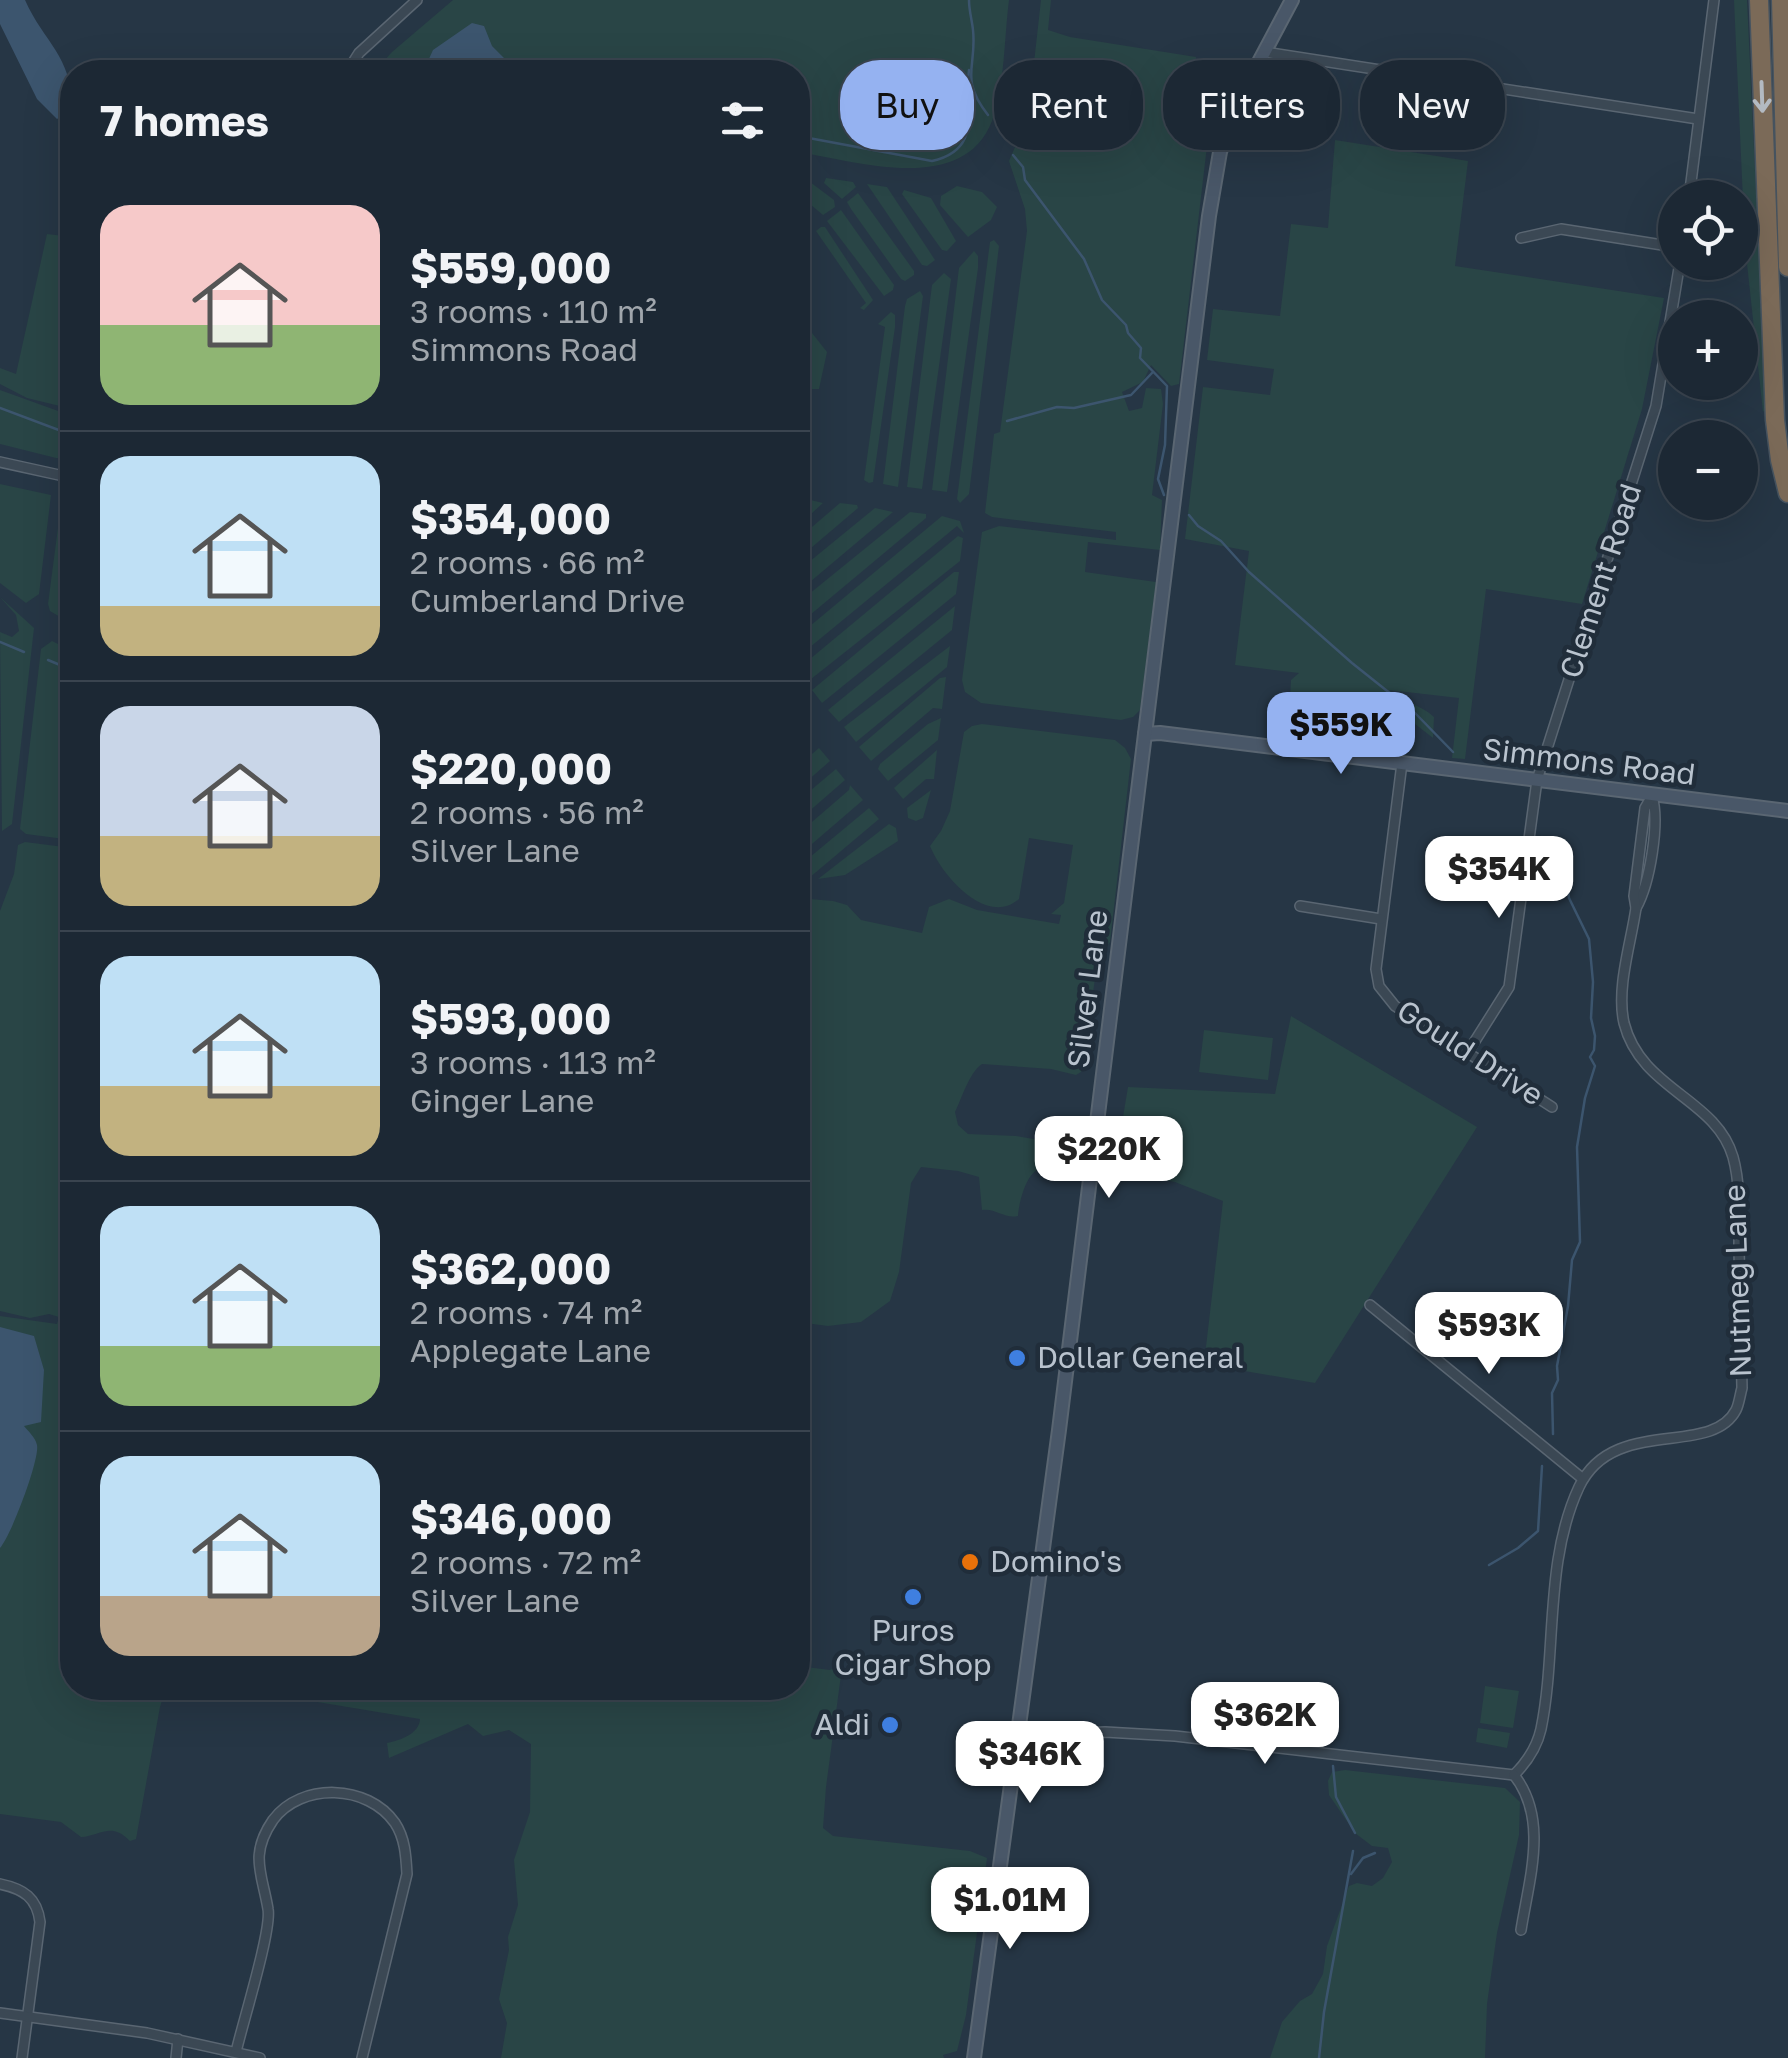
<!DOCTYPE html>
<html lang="en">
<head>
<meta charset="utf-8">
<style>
  :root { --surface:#1c2834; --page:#25303c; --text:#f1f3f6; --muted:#a0a6ac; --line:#3a444f; --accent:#95b2f1 }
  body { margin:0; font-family:"Golos Text",sans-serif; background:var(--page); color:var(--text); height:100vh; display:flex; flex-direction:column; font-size:38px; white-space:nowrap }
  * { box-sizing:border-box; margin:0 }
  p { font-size:32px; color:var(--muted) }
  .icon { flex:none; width:55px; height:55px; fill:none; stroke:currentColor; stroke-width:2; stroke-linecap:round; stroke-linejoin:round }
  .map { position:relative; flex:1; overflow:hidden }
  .details { position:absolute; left:60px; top:60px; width:750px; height:1640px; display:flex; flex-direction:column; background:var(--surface); border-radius:40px; box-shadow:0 10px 40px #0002,0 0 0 2px var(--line) }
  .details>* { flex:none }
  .guide { position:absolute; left:840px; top:60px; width:798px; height:90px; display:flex; gap:20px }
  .tools { position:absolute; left:1658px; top:180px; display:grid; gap:20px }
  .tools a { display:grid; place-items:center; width:100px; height:100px; border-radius:50%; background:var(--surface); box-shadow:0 10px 40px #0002,0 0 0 2px var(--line); font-size:50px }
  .price { position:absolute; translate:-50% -85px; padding:0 22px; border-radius:20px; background:#fff; color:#222; font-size:32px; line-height:65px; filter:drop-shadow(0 2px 5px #0008) }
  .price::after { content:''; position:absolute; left:50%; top:60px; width:30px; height:22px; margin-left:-15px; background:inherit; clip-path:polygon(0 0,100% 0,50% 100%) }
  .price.current { background:var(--accent); color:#111 }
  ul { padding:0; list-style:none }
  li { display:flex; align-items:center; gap:30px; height:250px; padding:0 40px }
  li+li { border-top:2px solid var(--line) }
  li span { display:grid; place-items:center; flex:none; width:280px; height:200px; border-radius:30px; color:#555 }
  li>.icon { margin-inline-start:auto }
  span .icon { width:120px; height:120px; fill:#fffc; stroke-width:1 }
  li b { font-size:42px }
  h2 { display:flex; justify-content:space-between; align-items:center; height:120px; padding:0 40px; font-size:42px }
  .tag { padding:0 35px; border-radius:40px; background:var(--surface); box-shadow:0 10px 40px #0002,0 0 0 2px var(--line); font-size:35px; line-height:90px }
  .tag.current { background:var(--accent); color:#111 }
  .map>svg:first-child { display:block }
</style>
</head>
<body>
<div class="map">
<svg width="1788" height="2058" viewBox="0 0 1788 2058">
  <rect width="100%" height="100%" fill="#263645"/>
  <g fill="#294546">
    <path d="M453 0H1009C1004 39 1005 85 992 121 963 196 856 161 798 152V72H374L392 52Z"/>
    <path d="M1041 0H1051L1048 30 1070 37 1196 57 1195 68 1212 70 1214 60 1237 69 1217 109 1207 146 1179 384 1171 386 1151 365 1143 382 1122 392 1129 411 1142 408 1146 388 1161 389 1163 404 1152 495 1162 500 1160 550 1088 542 1085 572 1156 582 1140 710 1133 717 1121 720 981 703 965 692 962 680 982 532 999 526 1116 540V532L992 517 985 513 994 434 1000 432 1027 231 1025 209 1009 161 1028 117Z"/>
    <path d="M1734 0H1747L1766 408 1763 412 1745 245Z"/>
    <path d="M1335 140 1468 161 1455 266 1664 298 1642 409 1582 604 1486 589 1465 759 1452 758 1459 698 1389 690C1402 702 1420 704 1434 717L1433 738 1410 720 1382 718 1381 695 1371 698 1360 695 1349 711 1342 712 1326 699 1290 698 1291 680 1299 673 1235 665 1249 551 1185 539 1203 387 1270 395 1274 369 1207 360 1213 309 1280 316 1291 224 1328 228Z"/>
    <path d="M798 173 834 200 835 207 823 215 798 194Z"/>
    <path d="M826 178 853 182 856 187 842 199 824 183Z"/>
    <path d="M867 184 887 187 935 260 927 266 922 265Z"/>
    <path d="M957 186 982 192 997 207 991 220 968 237 940 205 941 196Z"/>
    <path d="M904 190 931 198 956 241 947 251 942 250 902 194Z"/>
    <path d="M858 193 914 271V275L905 281 901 279 851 209 847 202Z"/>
    <path d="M841 210 894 285 893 290 884 296 827 221Z"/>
    <path d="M821 227H825L873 300 864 310 860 308 866 303 816 231Z"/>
    <path d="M47 234 72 237V409L27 398 0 384V368L16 374Z"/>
    <path d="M994 240 999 246 969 494 960 503 957 499 990 242Z"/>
    <path d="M974 251 978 256V268L947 492 932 490 959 268Z"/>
    <path d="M944 273 951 279 922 489 907 487 932 285Z"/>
    <path d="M920 291 923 296 898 487 883 484 905 306 907 299Z"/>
    <path d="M891 312 895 315V327L873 482 869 483 864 480 885 327 878 324Z"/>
    <path d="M812 333 827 352 819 389H809Z"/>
    <path d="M0 390 72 416V459L56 458 0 444Z"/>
    <path d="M0 484 51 495 39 594 26 603 0 583Z"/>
    <path d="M62 497H72V624L50 611 48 604Z"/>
    <path d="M798 497 823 503 798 526Z"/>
    <path d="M840 503 857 505 858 508 798 559V539Z"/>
    <path d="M875 508 893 512 798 592V571Z"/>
    <path d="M910 512 926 514V518L798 625V603Z"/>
    <path d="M942 516 960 521 964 533 957 526 798 657V636Z"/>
    <path d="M958 536 963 538 960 561 806 683 798 669Z"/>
    <path d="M954 572H959L956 594 822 703 812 690Z"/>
    <path d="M0 597 34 628 12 824 2 831 0 632 12 637 19 631 16 615Z"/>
    <path d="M955 606 952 630 839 722 828 710Z"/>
    <path d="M52 641 72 651V840L26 834 20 829 41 649Z"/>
    <path d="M950 646 947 667 856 742 844 727Z"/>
    <path d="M946 677 942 709 933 708 871 761 859 747 940 678Z"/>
    <path d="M941 718 938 740 888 781 878 769 880 764 928 724Z"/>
    <path d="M982 724 1115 740 1125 748 1131 759 1110 942 1098 959 1081 1072 1076 1075 1051 1069 982 1064C969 1073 962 1098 955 1112L958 1125 968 1134 1016 1136 1062 1144 1068 1147 1069 1159C1060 1166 1048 1164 1037 1170 1025 1177 1019 1203 1018 1216 1004 1219 996 1208 982 1210L979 1177 958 1171 921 1167 911 1183 899 1272 890 1301 861 1322 828 1326 798 1322V898L833 901 847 905 861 920 922 933 929 907 949 899 977 910 1059 924 1061 915 1051 914 1064 903 1073 845 1029 838 1019 899C986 928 941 874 930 846L941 831 950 811 964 732 972 726Z"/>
    <path d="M819 748 830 761 798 789V766Z"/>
    <path d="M937 750 934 779H926L903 799 894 788Z"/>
    <path d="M836 769 845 780 798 821V801Z"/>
    <path d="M850 785 863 800 798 856V834L849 790Z"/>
    <path d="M931 790 923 818 916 821 908 818 907 808Z"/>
    <path d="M869 808 879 819 809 878 798 877V867Z"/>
    <path d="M889 824 896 828 898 841 845 875 818 879Z"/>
    <path d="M25 842 72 848V1688H798V1666L830 1670 836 1667 841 1675 826 1787 823 1828 833 1836 970 1851 987 1858 966 2015 957 2051 943 2055 944 2058H501L507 2023 499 1999 509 1950 508 1937 518 1905 514 1860 530 1812 531 1744 509 1730 483 1736 468 1724 389 1758 387 1743C401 1740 419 1734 420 1719L269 1694 169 1690 164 1694 160 1707 136 1839 130 1841C111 1821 100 1836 81 1837L61 1822 0 1814V1316L57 1324 59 1317 49 1314 30 1318 0 1311V911L14 874 18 845Z"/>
    <path d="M1291 1016 1477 1127 1315 1383 1204 1364 1223 1201 1175 1182 1114 1171 1128 1087 1275 1094Z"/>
    <path d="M1204 1030 1273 1038 1268 1080 1199 1072Z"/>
    <path d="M1485 1686 1519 1691 1513 1728 1480 1723Z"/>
    <path d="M1478 1728 1510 1733 1507 1748 1476 1742Z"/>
    <path d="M1345 1770 1505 1788 1520 1802 1519 1835 1497 1933 1487 2004 1485 2058H1270L1282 2022 1300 2001 1312 1994 1323 1974 1327 1946 1349 1886 1357 1883 1372 1886 1383 1878 1392 1862 1388 1848 1372 1846 1355 1833 1329 1795 1328 1781 1332 1772Z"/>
  </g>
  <g fill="#3c556e">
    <path d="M0 0H25C44 43 72 55 72 108L57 119 37 99 0 24Z"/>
    <path d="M472 23 484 26 492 46 507 61V64L484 59 428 61 433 50Z"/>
    <path d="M0 1327 34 1336 44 1370 41 1422 24 1426C28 1431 35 1437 37 1445 40 1459 11 1536 0 1548Z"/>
  </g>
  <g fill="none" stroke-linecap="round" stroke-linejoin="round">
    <g stroke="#3c556e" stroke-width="2.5">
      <path d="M969 0C969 11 972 20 973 30 977 68 959 78 988 115"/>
      <path d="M798 136 932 161C984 149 964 109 969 70"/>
      <path d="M1013 155 1023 167 1025 180 1084 259 1102 300 1126 325 1128 333 1141 348 1140 358 1167 386 1165 445 1158 479 1164 495"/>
      <path d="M0 408 72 435"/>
      <path d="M1007 421 1057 407 1074 408 1131 395 1152 373"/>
      <path d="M1189 515 1198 526 1221 541 1249 572 1352 663 1416 714 1453 752"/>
      <path d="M0 642 24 652"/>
      <path d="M48 660 72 670"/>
      <path d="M1542 837 1566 871 1569 898 1589 939 1593 982 1591 1018 1595 1036 1594 1050 1590 1057 1595 1066 1585 1098 1577 1147 1580 1242 1572 1260 1568 1306 1557 1366 1558 1380 1552 1393 1553 1434"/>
      <path d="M1489 1565 1518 1548 1538 1531 1542 1466"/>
      <path d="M1333 1766 1336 1797 1355 1833"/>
      <path d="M1351 1874 1363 1858 1375 1853"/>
      <path d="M1319 2058 1324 2012 1353 1851"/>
    </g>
    <defs>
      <g id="minor">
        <path d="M1264 52 1698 119"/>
        <path d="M347 72 359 53 417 0"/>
        <path d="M1689 198 1714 0"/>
        <path d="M1521 238 1561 229 1675 247"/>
        <path d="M0 462 59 475H72"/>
        <path d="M1402 763 1376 969 1379 986 1395 1006 1552 1107"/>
        <path d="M1300 906 1381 919"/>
        <path d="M1636 908C1650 883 1660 823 1652 796"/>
        <path d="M1468 1052 1509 987 1537 780 1656 406 1680 262"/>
        <path d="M1370 1305 1583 1479"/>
        <path d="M1018 1736 1105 1732 1175 1736 1514 1775"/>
        <path d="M1514 1775C1526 1763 1537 1747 1541 1729 1557 1651 1544 1562 1579 1487 1613 1415 1711 1458 1736 1410 1739 1404 1740 1395 1742 1388 1741 1342 1740 1296 1739 1249 1739 1220 1741 1186 1733 1157 1716 1098 1641 1090 1624 1023 1616 988 1631 943 1636 908L1634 896 1645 808 1652 796"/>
        <path d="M1514 1775C1549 1819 1529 1879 1521 1930"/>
        <path d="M0 1884C24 1889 37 1898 40 1922L22 2058"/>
        <path d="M0 2013 147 2033 260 2058"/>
        <path d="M236 2052C242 2025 272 1930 268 1909 262 1873 249 1855 273 1820 301 1782 368 1784 395 1823 405 1838 406 1856 407 1874L362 2058"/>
        <path d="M176 2058 178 2039"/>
      </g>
      <g id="secondary">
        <path d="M1145 734 1160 733 1788 811"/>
        <path d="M974 2058 1059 1430 1209 216 1220 152 1234 109 1292 0"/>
      </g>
      <g id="motorway">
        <path d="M1759 0 1775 420 1780 460 1788 493"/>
        <path d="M1781 0 1788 267"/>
      </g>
    </defs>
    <use href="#minor" stroke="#5a6672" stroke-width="12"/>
    <use href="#secondary" stroke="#5a6672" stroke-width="16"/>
    <use href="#motorway" stroke="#46535f" stroke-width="21"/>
    <use href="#minor" stroke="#3b4854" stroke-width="9"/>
    <use href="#secondary" stroke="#495768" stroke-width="12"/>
    <use href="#motorway" stroke="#7b6a58" stroke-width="18"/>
  </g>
  <defs><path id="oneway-shaft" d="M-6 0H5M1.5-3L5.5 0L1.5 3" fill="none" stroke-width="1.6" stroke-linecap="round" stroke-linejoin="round" transform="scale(2.5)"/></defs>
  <use stroke="#b3bac2" href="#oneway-shaft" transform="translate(1762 97) rotate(88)"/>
  <g fill="#3f7fe0" stroke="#202d3a" stroke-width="4">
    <circle cx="1017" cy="1358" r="10"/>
    <circle cx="913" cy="1597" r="10"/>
    <circle cx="890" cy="1725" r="10"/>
  </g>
  <circle fill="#e8710a" stroke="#202d3a" stroke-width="4" cx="970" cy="1562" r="10"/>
  <g text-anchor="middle" stroke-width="9" stroke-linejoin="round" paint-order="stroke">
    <g font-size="30" fill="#b9c3ce" stroke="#202d3a">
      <text transform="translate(1601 581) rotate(-72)" y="10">Clement Road</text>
      <text transform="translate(1589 762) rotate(7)" y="10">Simmons Road</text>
      <text transform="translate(1088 989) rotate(-83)" y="10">Silver Lane</text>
      <text transform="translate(1470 1053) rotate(33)" y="10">Gould Drive</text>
      <text transform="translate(1738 1281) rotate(-92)" y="10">Nutmeg Lane</text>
    </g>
    <g font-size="30" fill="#b9c3ce" stroke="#202d3a" text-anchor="start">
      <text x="1037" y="1368">Dollar General</text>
      <text x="990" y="1572">Domino's</text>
      <text x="913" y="1641" text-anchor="middle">Puros<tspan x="913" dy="34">Cigar Shop</tspan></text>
      <text x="870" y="1735" text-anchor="end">Aldi</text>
    </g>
  </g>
</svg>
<div class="tools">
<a><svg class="icon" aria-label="locate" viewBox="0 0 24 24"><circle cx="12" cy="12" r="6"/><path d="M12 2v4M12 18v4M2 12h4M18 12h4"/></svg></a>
<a>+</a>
<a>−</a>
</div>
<b class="price current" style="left:1341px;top:777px">$559K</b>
<b class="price" style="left:1499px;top:921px">$354K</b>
<b class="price" style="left:1109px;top:1201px">$220K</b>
<b class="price" style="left:1489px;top:1377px">$593K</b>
<b class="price" style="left:1265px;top:1767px">$362K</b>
<b class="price" style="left:1030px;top:1806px">$346K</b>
<b class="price" style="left:1010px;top:1952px">$1.01M</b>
<div class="guide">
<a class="tag current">Buy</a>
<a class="tag">Rent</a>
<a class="tag">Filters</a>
<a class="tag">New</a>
</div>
<section class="details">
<h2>7 homes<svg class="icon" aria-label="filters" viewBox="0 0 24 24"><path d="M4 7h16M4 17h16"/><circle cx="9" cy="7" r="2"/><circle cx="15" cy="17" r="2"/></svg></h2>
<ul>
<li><span style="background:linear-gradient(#f6c9c9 60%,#8fb573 0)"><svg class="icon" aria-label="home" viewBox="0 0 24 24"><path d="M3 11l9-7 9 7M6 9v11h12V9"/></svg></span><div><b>$559,000</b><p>3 rooms · 110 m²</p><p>Simmons Road</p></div></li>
<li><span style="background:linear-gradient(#bfe0f5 75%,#c2b280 0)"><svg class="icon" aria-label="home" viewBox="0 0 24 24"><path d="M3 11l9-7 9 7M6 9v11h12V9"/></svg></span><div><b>$354,000</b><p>2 rooms · 66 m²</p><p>Cumberland Drive</p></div></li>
<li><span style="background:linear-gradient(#c9d6e8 65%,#c2b280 0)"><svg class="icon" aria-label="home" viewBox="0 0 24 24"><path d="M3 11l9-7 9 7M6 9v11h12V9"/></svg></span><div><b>$220,000</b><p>2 rooms · 56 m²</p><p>Silver Lane</p></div></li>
<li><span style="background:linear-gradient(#bfe0f5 65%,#c2b280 0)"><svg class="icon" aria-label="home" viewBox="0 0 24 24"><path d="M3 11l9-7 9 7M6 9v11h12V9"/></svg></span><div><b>$593,000</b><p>3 rooms · 113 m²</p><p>Ginger Lane</p></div></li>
<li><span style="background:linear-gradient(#bfe0f5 70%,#8fb573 0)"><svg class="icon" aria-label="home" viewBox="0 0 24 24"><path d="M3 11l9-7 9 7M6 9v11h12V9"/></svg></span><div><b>$362,000</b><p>2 rooms · 74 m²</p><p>Applegate Lane</p></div></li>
<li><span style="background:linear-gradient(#bfe0f5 70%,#b9a48a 0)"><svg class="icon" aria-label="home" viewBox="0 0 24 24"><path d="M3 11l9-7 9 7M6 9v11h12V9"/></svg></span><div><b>$346,000</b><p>2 rooms · 72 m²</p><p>Silver Lane</p></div></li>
</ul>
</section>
</div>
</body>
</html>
